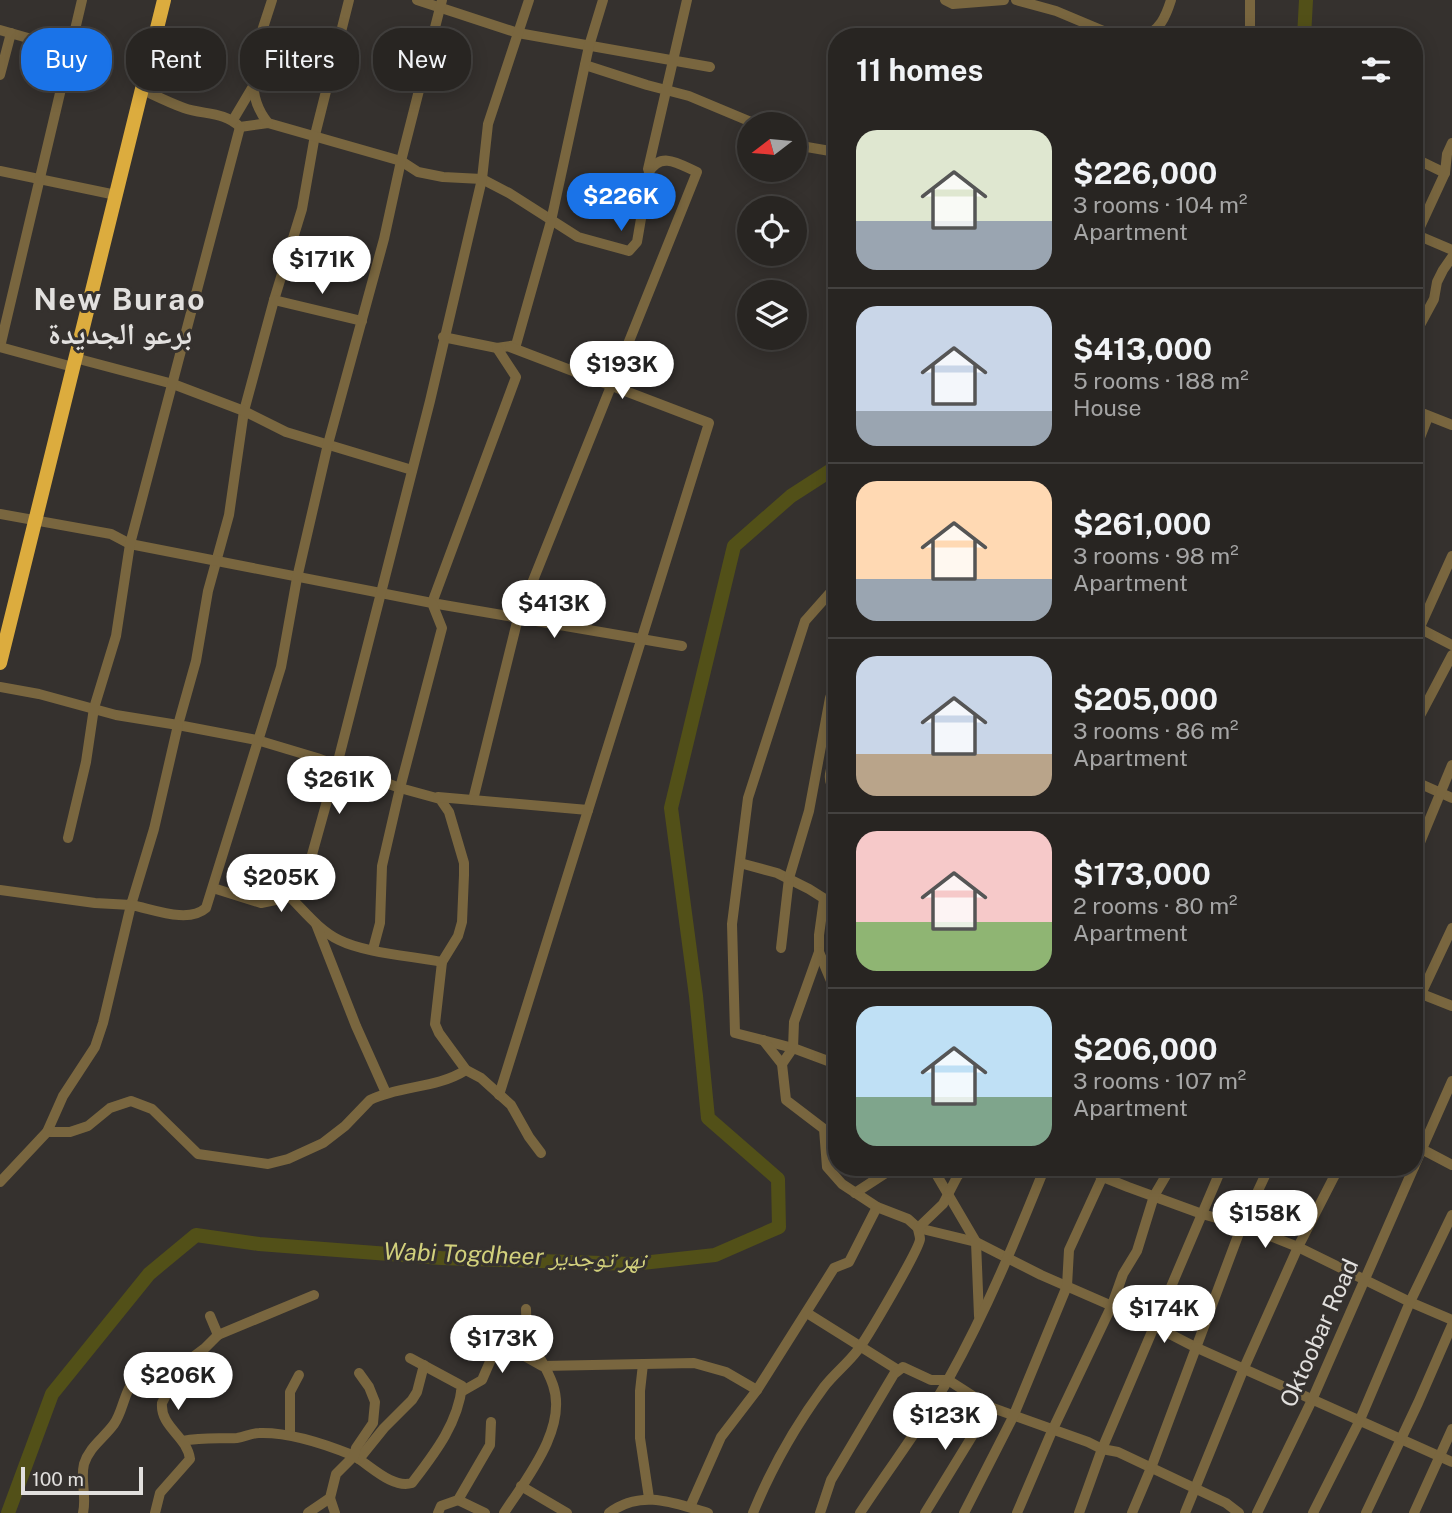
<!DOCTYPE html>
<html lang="en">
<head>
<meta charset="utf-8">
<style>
  :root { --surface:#282522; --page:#34312f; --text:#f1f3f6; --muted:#a5a5a5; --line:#444240; --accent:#1a73e8 }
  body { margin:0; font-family:"Public Sans","Noto Naskh Arabic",sans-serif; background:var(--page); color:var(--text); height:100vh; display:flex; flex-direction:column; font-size:26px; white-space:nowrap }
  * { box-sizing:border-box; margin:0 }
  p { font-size:23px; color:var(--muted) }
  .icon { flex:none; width:38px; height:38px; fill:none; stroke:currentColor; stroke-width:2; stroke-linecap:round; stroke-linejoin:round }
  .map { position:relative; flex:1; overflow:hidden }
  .details { position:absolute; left:828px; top:28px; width:595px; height:1148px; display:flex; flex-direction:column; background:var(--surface); border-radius:28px; box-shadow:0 4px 18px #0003,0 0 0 2px var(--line) }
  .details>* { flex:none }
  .top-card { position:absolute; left:21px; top:28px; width:665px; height:63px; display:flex; gap:14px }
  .needle { width:46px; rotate:254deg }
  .buttons { position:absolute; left:737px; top:112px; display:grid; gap:14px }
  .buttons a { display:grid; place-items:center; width:70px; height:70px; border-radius:50%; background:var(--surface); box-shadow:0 4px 18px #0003,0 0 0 2px var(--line); font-size:35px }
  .scale { position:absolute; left:21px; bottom:18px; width:122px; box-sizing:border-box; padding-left:7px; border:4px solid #e2e0de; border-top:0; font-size:19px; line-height:24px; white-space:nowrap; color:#e2e0de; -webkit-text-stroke:5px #35312e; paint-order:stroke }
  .price { position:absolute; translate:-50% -60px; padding:0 16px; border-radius:24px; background:#fff; color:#222; font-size:23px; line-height:46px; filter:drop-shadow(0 2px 4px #0008) }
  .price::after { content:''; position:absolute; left:50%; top:42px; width:21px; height:16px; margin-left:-10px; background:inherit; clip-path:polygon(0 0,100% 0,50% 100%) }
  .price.active { background:var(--accent); color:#fff }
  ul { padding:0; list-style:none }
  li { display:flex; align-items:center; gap:21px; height:175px; padding:0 28px }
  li+li { border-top:2px solid var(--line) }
  li span { display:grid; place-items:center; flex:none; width:196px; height:140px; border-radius:21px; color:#555 }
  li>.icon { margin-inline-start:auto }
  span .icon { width:84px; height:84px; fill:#fffc; stroke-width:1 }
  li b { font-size:30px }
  h2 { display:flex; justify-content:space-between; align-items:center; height:84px; padding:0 28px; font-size:30px }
  .tag { padding:0 24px; border-radius:28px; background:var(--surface); box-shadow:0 4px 18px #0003,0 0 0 2px var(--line); font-size:24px; line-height:63px }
  .tag.active { background:var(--accent); color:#fff }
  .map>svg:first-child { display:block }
</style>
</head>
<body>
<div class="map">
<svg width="1452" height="1513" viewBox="0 0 1452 1513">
  <rect width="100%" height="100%" fill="#35312e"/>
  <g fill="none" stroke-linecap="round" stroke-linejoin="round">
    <g stroke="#525018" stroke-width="14">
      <path d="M1304 37 1306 0"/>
      <path d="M8 1513 52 1394 149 1274 196 1235 259 1244 441 1258 633 1264 715 1255 779 1227 778 1179 708 1118 696 996 671 808 734 546 791 496 836 467"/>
    </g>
    <g stroke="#79663f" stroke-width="10">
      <path d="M349 0 315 135 302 209 274 300 244 411 229 515 208 591 196 661 178 725 257 740 317 758 400 788 382 866 380 923 373 949"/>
      <path d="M417 0 518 33 710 67"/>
      <path d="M945 0 953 4 1004 0"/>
      <path d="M1016 0 1056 11 1118 37"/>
      <path d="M1250 0V37"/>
      <path d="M0 30 70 50"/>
      <path d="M1142 37C1160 31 1166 16 1171 0"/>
      <path d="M585 65 647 85 689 96 756 124"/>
      <path d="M0 75 11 33"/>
      <path d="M143 90C156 96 170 103 184 108 203 115 224 111 240 127L268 123 401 161 418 172 443 177 482 179 509 193 578 237 629 251 637 242 649 172C661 151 679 164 697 172L518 618 473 800"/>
      <path d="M233 120 252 88"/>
      <path d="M268 123C238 87 260 39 272 0"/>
      <path d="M794 142 801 146 836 152"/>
      <path d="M1414 158 1445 173"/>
      <path d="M648 169 687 0"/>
      <path d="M0 171 116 195"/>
      <path d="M1417 235 1452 250"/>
      <path d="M1414 240 1445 173 1447 154 1452 143"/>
      <path d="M274 300 362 321"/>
      <path d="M1414 336 1434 299 1437 282 1443 270 1452 257"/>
      <path d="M443 337 497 348 516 345 551 221 589 46 603 0"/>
      <path d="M0 347 82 0"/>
      <path d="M0 347 73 367"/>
      <path d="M497 348 516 377 432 603 682 646"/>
      <path d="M75 358 173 384 244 411 286 432 412 470"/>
      <path d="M1414 410 1452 425"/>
      <path d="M1414 453 1428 417"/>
      <path d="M0 514 111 534 130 544 432 603 442 628 400 788 440 799 449 812 464 863V875L462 922 458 936 442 962 435 1024 439 1033 466 1070 481 1078 511 1105 529 1137 541 1153"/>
      <path d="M836 586 805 621 748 798 732 924 735 1033 793 1048 836 1064"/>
      <path d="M1415 626 1452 645"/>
      <path d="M1420 627 1452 556"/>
      <path d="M0 687 39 694 116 715 178 725 154 829 131 905 95 903 0 890"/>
      <path d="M1414 727 1452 655"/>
      <path d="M836 755C831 767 825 781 836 791"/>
      <path d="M1414 781 1452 798"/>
      <path d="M438 797 588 810"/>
      <path d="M68 838 86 762 94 708 116 636 130 544 240 127"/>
      <path d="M1414 857 1452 765"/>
      <path d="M740 863 777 873 809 889 836 906"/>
      <path d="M213 888 261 903 290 897 301 891 303 887 337 765 430 401 482 179 488 124 529 0"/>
      <path d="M290 897C305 912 320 931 339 940 365 953 412 956 442 962"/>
      <path d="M824 899 819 935V952L836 993"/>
      <path d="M316 924 356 1026 386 1093"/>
      <path d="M781 948 789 878 809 811 830 698 836 680"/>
      <path d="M1414 991 1452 1006"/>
      <path d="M1414 1009 1452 928"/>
      <path d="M763 1040 782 1064 786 1100 824 1129 827 1167 842 1184 877 1207 908 1219 918 1228 976 1242 1041 1275 1135 1316 1195 1347 1452 1462"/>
      <path d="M782 1064 793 1048 794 1022 819 952"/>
      <path d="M499 1095 709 423 510 347"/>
      <path d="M47 1132H70L88 1126 110 1108 131 1101 152 1109 198 1154 268 1164 288 1159 323 1143 345 1126 370 1100C401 1085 436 1089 466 1070"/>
      <path d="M1414 1145 1452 1165"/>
      <path d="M932 1167 976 1242 979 1316"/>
      <path d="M1087 1167 1103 1177 1128 1187 1202 1214 1242 1225 1298 1247 1410 1302 1452 1320"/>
      <path d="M1414 1167 1452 1081"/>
      <path d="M0 1182 47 1132 63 1096 95 1047 103 1023 131 905C153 909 188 924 206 908L281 667 297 578 328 444 384 239 401 161 442 0"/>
      <path d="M855 1193 895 1167"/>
      <path d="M807 1313 898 1370"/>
      <path d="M218 1335 314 1295"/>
      <path d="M643 1364 640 1391V1438L649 1498"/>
      <path d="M948 1380 990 1407 1088 1442 1102 1449 1118 1452 1226 1503 1239 1513"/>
      <path d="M461 1392 482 1380 492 1357 497 1350 506 1348 512 1349 542 1366 694 1363 726 1372 757 1390"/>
      <path d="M290 1434V1392L299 1375"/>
      <path d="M183 1441C202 1437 219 1439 237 1438 245 1437 251 1433 259 1433 288 1432 325 1444 352 1455"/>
      <path d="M354 1456C370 1465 392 1489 412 1483 434 1454 458 1424 462 1386L410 1358"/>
      <path d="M359 1459 384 1428 412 1400 417 1392 424 1365"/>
      <path d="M521 1486 567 1513"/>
      <path d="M330 1498 335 1513"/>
      <path d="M458 1500 485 1513"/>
      <path d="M690 1507 721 1437 757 1390 834 1268 849 1262 877 1207"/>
      <path d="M83 1513C87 1496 80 1480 84 1464 89 1447 104 1438 114 1424 124 1410 124 1387 139 1376 149 1368 165 1371 177 1371"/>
      <path d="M155 1513 160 1493 190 1459C187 1436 160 1427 162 1403L181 1366 205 1348 218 1335 210 1316"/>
      <path d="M308 1513 330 1498 336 1474 354 1456 356 1448 373 1423 375 1402 369 1387 359 1373"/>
      <path d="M438 1513 441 1506 458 1500 490 1445 491 1422"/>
      <path d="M504 1513C526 1479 568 1428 553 1385 542 1353 526 1349 526 1309"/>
      <path d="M609 1513C641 1489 674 1503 708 1513"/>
      <path d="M753 1513C771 1469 796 1425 824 1387 834 1374 847 1364 857 1351 866 1340 920 1248 920 1239 920 1235 918 1232 918 1228L943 1204 957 1177 965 1167"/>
      <path d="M820 1513 831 1480 894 1374 903 1367 931 1380H948"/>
      <path d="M860 1513C889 1468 923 1425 949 1378 987 1310 1016 1239 1045 1167"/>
      <path d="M925 1513 990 1407"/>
      <path d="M964 1513 1013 1417 1067 1286 1069 1250 1107 1167"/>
      <path d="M1017 1513 1052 1431 1112 1305 1123 1274 1137 1251 1154 1196 1171 1167"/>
      <path d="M1079 1513 1102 1449 1222 1167"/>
      <path d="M1132 1513 1151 1468 1242 1225 1269 1167"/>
      <path d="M1185 1513 1244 1368 1298 1247 1339 1167"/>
      <path d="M1257 1513 1312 1400 1414 1167"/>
      <path d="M1313 1513 1359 1422 1410 1302 1452 1215"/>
      <path d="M1366 1513 1418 1403 1452 1325"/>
      <path d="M1414 1513 1452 1429"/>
    </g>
    <path stroke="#dcac3e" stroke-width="14" d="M0 663 164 0"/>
  </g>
  <g text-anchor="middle" stroke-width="6" stroke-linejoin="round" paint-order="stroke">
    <g font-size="23" fill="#e2e0de" stroke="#35312e">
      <text transform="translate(1319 1333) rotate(-66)" y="8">Oktoobar Road</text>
    </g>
    <g font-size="24" font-style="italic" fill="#d2d07c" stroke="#35312e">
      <text transform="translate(514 1256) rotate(2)" y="8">Wabi Togdheer نهر توجدير</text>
    </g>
    <g font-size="30" font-weight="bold" letter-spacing="2" fill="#e2e0de" stroke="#35312e">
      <text x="120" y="310">New Burao<tspan x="120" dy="34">برعو الجديدة</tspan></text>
    </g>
  </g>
</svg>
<div class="buttons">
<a><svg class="needle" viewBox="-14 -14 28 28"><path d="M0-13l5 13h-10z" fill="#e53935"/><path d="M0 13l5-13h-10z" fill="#a5a5a5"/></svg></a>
<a><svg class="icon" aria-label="locate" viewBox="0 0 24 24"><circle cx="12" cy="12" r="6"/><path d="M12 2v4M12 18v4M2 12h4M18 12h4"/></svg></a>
<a><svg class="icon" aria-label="layers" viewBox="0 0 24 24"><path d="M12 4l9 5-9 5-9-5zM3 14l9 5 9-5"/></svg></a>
</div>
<div class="scale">100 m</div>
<b class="price active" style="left:621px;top:233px">$226K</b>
<b class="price" style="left:322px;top:296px">$171K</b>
<b class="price" style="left:622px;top:401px">$193K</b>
<b class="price" style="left:554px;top:640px">$413K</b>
<b class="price" style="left:339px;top:816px">$261K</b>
<b class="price" style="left:281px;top:914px">$205K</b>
<b class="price" style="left:1265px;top:1250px">$158K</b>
<b class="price" style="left:1164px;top:1345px">$174K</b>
<b class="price" style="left:502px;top:1375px">$173K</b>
<b class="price" style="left:178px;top:1412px">$206K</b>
<b class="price" style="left:945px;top:1452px">$123K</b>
<div class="top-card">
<a class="tag active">Buy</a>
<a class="tag">Rent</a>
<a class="tag">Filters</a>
<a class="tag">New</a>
</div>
<section class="details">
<h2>11 homes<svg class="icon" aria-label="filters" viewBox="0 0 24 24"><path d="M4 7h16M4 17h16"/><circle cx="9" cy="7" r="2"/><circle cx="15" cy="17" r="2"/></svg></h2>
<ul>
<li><span style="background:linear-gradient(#dfe7d0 65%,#9aa5b1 0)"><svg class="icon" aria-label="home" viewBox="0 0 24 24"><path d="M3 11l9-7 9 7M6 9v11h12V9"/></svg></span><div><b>$226,000</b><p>3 rooms · 104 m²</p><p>Apartment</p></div></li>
<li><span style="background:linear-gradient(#c9d6e8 75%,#9aa5b1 0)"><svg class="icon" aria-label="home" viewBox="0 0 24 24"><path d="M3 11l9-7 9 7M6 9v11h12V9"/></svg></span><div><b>$413,000</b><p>5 rooms · 188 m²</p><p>House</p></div></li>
<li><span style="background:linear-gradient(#ffd9b3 70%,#9aa5b1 0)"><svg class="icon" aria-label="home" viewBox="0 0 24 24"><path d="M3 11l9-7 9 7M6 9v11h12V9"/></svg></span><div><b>$261,000</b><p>3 rooms · 98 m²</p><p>Apartment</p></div></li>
<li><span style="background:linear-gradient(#c9d6e8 70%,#b9a48a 0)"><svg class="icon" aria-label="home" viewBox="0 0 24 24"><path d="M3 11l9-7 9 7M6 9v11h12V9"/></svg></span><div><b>$205,000</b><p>3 rooms · 86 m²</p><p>Apartment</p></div></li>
<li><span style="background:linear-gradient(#f6c9c9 65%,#8fb573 0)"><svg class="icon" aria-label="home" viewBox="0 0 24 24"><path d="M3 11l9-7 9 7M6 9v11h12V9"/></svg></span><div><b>$173,000</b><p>2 rooms · 80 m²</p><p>Apartment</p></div></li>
<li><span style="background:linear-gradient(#bfe0f5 65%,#7fa58c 0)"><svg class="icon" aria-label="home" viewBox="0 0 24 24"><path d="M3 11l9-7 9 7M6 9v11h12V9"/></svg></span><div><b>$206,000</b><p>3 rooms · 107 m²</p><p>Apartment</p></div></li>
</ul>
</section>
</div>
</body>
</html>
